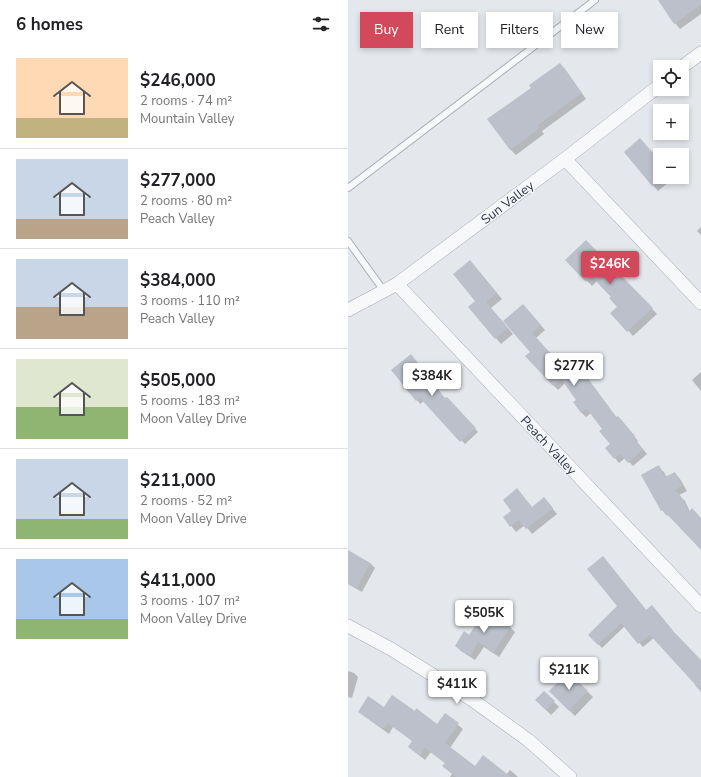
<!DOCTYPE html>
<html lang="en">
<head>
<meta charset="utf-8">
<style>
  :root { --surface:#fff; --page:#f6f6f6; --text:#202124; --muted:#757577; --line:#e0e0e0; --accent:#d1495b }
  body { margin:0; font-family:"Nunito Sans",sans-serif; background:var(--page); color:var(--text); height:100vh; display:flex; flex-direction:column; font-size:15px; white-space:nowrap }
  * { box-sizing:border-box; margin:0 }
  p { font-size:13px; color:var(--muted) }
  .icon { flex:none; width:22px; height:22px; fill:none; stroke:currentColor; stroke-width:2; stroke-linecap:round; stroke-linejoin:round }
  .map { position:relative; flex:1; overflow:hidden }
  .side { display:flex; flex-direction:column; background:var(--surface); width:348px }
  .side>* { flex:none }
  .hud { position:absolute; left:12px; top:12px; width:281px; height:36px; display:flex; gap:8px }
  .fabs { position:absolute; left:305px; top:60px; display:grid; gap:8px }
  .fabs a { display:grid; place-items:center; width:36px; height:36px; border-radius:0px; background:var(--surface); box-shadow:0 2px 6px #0003; font-size:20px }
  .price { position:absolute; translate:-50% -34px; padding:0 9px; border-radius:4px; background:#fff; color:#222; font-size:13px; line-height:26px; filter:drop-shadow(0 1px 2px #0008) }
  .price::after { content:''; position:absolute; left:50%; top:24px; width:12px; height:9px; margin-left:-6px; background:inherit; clip-path:polygon(0 0,100% 0,50% 100%) }
  .price.on { background:var(--accent); color:#fff }
  ul { padding:0; list-style:none }
  li { display:flex; align-items:center; gap:12px; height:100px; padding:0 16px }
  li+li { border-top:1px solid var(--line) }
  li span { display:grid; place-items:center; flex:none; width:112px; height:80px; border-radius:0px; color:#555 }
  li>.icon { margin-inline-start:auto }
  span .icon { width:48px; height:48px; fill:#fffc; stroke-width:1 }
  li b { font-size:17px }
  h2 { display:flex; justify-content:space-between; align-items:center; height:48px; padding:0 16px; font-size:17px }
  .chip { padding:0 14px; border-radius:0px; background:var(--surface); box-shadow:0 2px 6px #0003; font-size:14px; line-height:36px }
  .chip.on { background:var(--accent); color:#fff }
  main { display:flex; flex:1; min-height:0 }
  .map>svg:first-child { display:block }
</style>
</head>
<body>
<main>
<section class="side">
<h2>6 homes<svg class="icon" aria-label="filters" viewBox="0 0 24 24"><path d="M4 7h16M4 17h16"/><circle cx="9" cy="7" r="2"/><circle cx="15" cy="17" r="2"/></svg></h2>
<ul>
<li><span style="background:linear-gradient(#ffd9b3 75%,#c2b280 0)"><svg class="icon" aria-label="home" viewBox="0 0 24 24"><path d="M3 11l9-7 9 7M6 9v11h12V9"/></svg></span><div><b>$246,000</b><p>2 rooms · 74 m²</p><p>Mountain Valley</p></div></li>
<li><span style="background:linear-gradient(#c9d6e8 75%,#b9a48a 0)"><svg class="icon" aria-label="home" viewBox="0 0 24 24"><path d="M3 11l9-7 9 7M6 9v11h12V9"/></svg></span><div><b>$277,000</b><p>2 rooms · 80 m²</p><p>Peach Valley</p></div></li>
<li><span style="background:linear-gradient(#c9d6e8 60%,#b9a48a 0)"><svg class="icon" aria-label="home" viewBox="0 0 24 24"><path d="M3 11l9-7 9 7M6 9v11h12V9"/></svg></span><div><b>$384,000</b><p>3 rooms · 110 m²</p><p>Peach Valley</p></div></li>
<li><span style="background:linear-gradient(#dfe7d0 60%,#8fb573 0)"><svg class="icon" aria-label="home" viewBox="0 0 24 24"><path d="M3 11l9-7 9 7M6 9v11h12V9"/></svg></span><div><b>$505,000</b><p>5 rooms · 183 m²</p><p>Moon Valley Drive</p></div></li>
<li><span style="background:linear-gradient(#c9d6e8 75%,#8fb573 0)"><svg class="icon" aria-label="home" viewBox="0 0 24 24"><path d="M3 11l9-7 9 7M6 9v11h12V9"/></svg></span><div><b>$211,000</b><p>2 rooms · 52 m²</p><p>Moon Valley Drive</p></div></li>
<li><span style="background:linear-gradient(#a9c7e8 75%,#8fb573 0)"><svg class="icon" aria-label="home" viewBox="0 0 24 24"><path d="M3 11l9-7 9 7M6 9v11h12V9"/></svg></span><div><b>$411,000</b><p>3 rooms · 107 m²</p><p>Moon Valley Drive</p></div></li>
</ul>
</section>
<div class="map">
<svg width="353" height="777" viewBox="0 0 353 777">
  <rect width="100%" height="100%" fill="#e4e7ec"/>
  <g fill="#0003">
    <path d="M311 0H353V14L332 29 327 23Z"/>
    <path d="M212 64 217 69 238 99 194 131 196 134 168 155 162 149Z"/>
    <path d="M277 153H305L315 155H312V177L326 178 310 191Z"/>
    <path d="M353 227V235L349 231Z"/>
    <path d="M238 241 309 314 285 336 264 313 270 307 264 297 249 281 244 286 218 260Z"/>
    <path d="M127 267 154 299 143 308 165 334 153 344 121 307 128 301Z"/>
    <path d="M179 310 197 330 188 338 227 381 236 374 240 379 269 418 274 421 290 441 289 442 299 454 285 466 277 458 271 463 267 458 263 444 255 429 243 413 238 417 233 412 229 400 217 383 210 390 178 356 183 352Z"/>
    <path d="M45 370 97 399 99 398 130 432 117 444 76 401 72 404 69 400Z"/>
    <path d="M353 372V391L344 380Z"/>
    <path d="M310 467 316 472 319 478 327 473 332 479 339 491 331 495 337 501 342 512 353 519V549L321 514 319 516 314 510Z"/>
    <path d="M169 490 184 508 201 504 209 514 184 534 177 525 168 532 156 517 164 511Z"/>
    <path d="M0 551 22 563 27 568 14 592 0 584Z"/>
    <path d="M255 557 299 611 329 637 353 662V692L347 685 348 684 306 638 295 647 277 626 254 648 242 635 270 606Z"/>
    <path d="M162 627 167 632 151 657 136 647 127 660 113 651 108 646 122 636Z"/>
    <path d="M0 671 6 673 10 677 4 698 0 697Z"/>
    <path d="M220 673 245 697 227 716 202 691Z"/>
    <path d="M188 700 206 702 211 707 203 715Z"/>
    <path d="M36 708 67 712 90 725 97 714 115 729 102 748 127 767 158 775 162 770 170 777H102L104 774 97 763 83 752 77 760 61 747 65 741 45 727 41 734 16 716 11 712Z"/>
  </g>
  <g fill="#bbc0ca">
    <path d="M310 0H353V5L326 24Z"/>
    <path d="M212 63 234 93 190 125 192 128 162 150 139 119 183 88 181 85Z"/>
    <path d="M292 138 304 152 310 148 316 155H312V177H316L304 186 276 152Z"/>
    <path d="M238 240 305 308 279 332 262 313 269 307 261 298 263 297 243 276 238 282 217 260Z"/>
    <path d="M122 260 149 293 138 302 160 328 147 339 120 307 127 301 105 274Z"/>
    <path d="M175 304 193 325 184 333 227 380 236 373 268 417 270 416 287 436 285 437 295 449 280 463 272 454 266 459 257 448 262 444 251 431 254 429 239 409 233 413 225 402 228 400 213 379 205 386 177 356 182 352 155 321Z"/>
    <path d="M63 354 97 398 99 397 128 428 112 442 72 398 68 401 43 370Z"/>
    <path d="M311 465 317 477 327 472 334 486 327 490 332 495 341 512 344 508 353 518V550L315 510 313 511 293 475Z"/>
    <path d="M169 488 184 507 196 497 205 508 178 529 171 520 162 527 155 517 163 511 155 500Z"/>
    <path d="M0 550 22 563 9 588 0 583Z"/>
    <path d="M255 556 298 610 304 605 326 632 353 660V691L302 635 290 644 273 623 250 645 240 635 269 606 239 569Z"/>
    <path d="M138 610 163 626 146 652 130 642 122 656 107 646 116 631 121 635Z"/>
    <path d="M220 672 240 691 221 711 201 691Z"/>
    <path d="M196 691 207 701 198 710 187 700Z"/>
    <path d="M44 695 67 711 68 708 89 724 97 713 111 723 97 743 127 766 135 755 163 777H108L94 766 97 763 77 748 72 756 60 747 64 741 40 723 36 729 10 712 20 696 36 707Z"/>
  </g>
  <g fill="none" stroke-linecap="round" stroke-linejoin="round">
    <defs>
      <g id="lane">
        <path d="M0 188 247 0"/>
        <path d="M0 241 36 291"/>
      </g>
      <g id="street">
        <path d="M334 67 353 53"/>
        <path d="M217 159 353 303"/>
        <path d="M49 284 353 606"/>
        <path d="M0 310 49 284 217 159 312 85"/>
        <path d="M0 626 43 649 123 699 180 740 222 777"/>
      </g>
    </defs>
    <use href="#lane" stroke="#a9aeb7" stroke-width="8"/>
    <use href="#street" stroke="#a9aeb7" stroke-width="14"/>
    <use href="#lane" stroke="#f7f8fa" stroke-width="6"/>
    <use href="#street" stroke="#f7f8fa" stroke-width="13"/>
  </g>
  <g text-anchor="middle" stroke-width="3" stroke-linejoin="round" paint-order="stroke">
    <g font-size="13" fill="#2b3445" stroke="#f4f6f9">
      <text transform="translate(159 202) rotate(-37)" y="5">Sun Valley</text>
      <text transform="translate(201 445) rotate(47)" y="5">Peach Valley</text>
    </g>
  </g>
</svg>
<div class="fabs">
<a><svg class="icon" aria-label="locate" viewBox="0 0 24 24"><circle cx="12" cy="12" r="6"/><path d="M12 2v4M12 18v4M2 12h4M18 12h4"/></svg></a>
<a>+</a>
<a>−</a>
</div>
<b class="price on" style="left:262px;top:285px">$246K</b>
<b class="price" style="left:226px;top:387px">$277K</b>
<b class="price" style="left:84px;top:397px">$384K</b>
<b class="price" style="left:136px;top:634px">$505K</b>
<b class="price" style="left:221px;top:691px">$211K</b>
<b class="price" style="left:109px;top:705px">$411K</b>
<div class="hud">
<a class="chip on">Buy</a>
<a class="chip">Rent</a>
<a class="chip">Filters</a>
<a class="chip">New</a>
</div>
</div>
</main>
</body>
</html>
